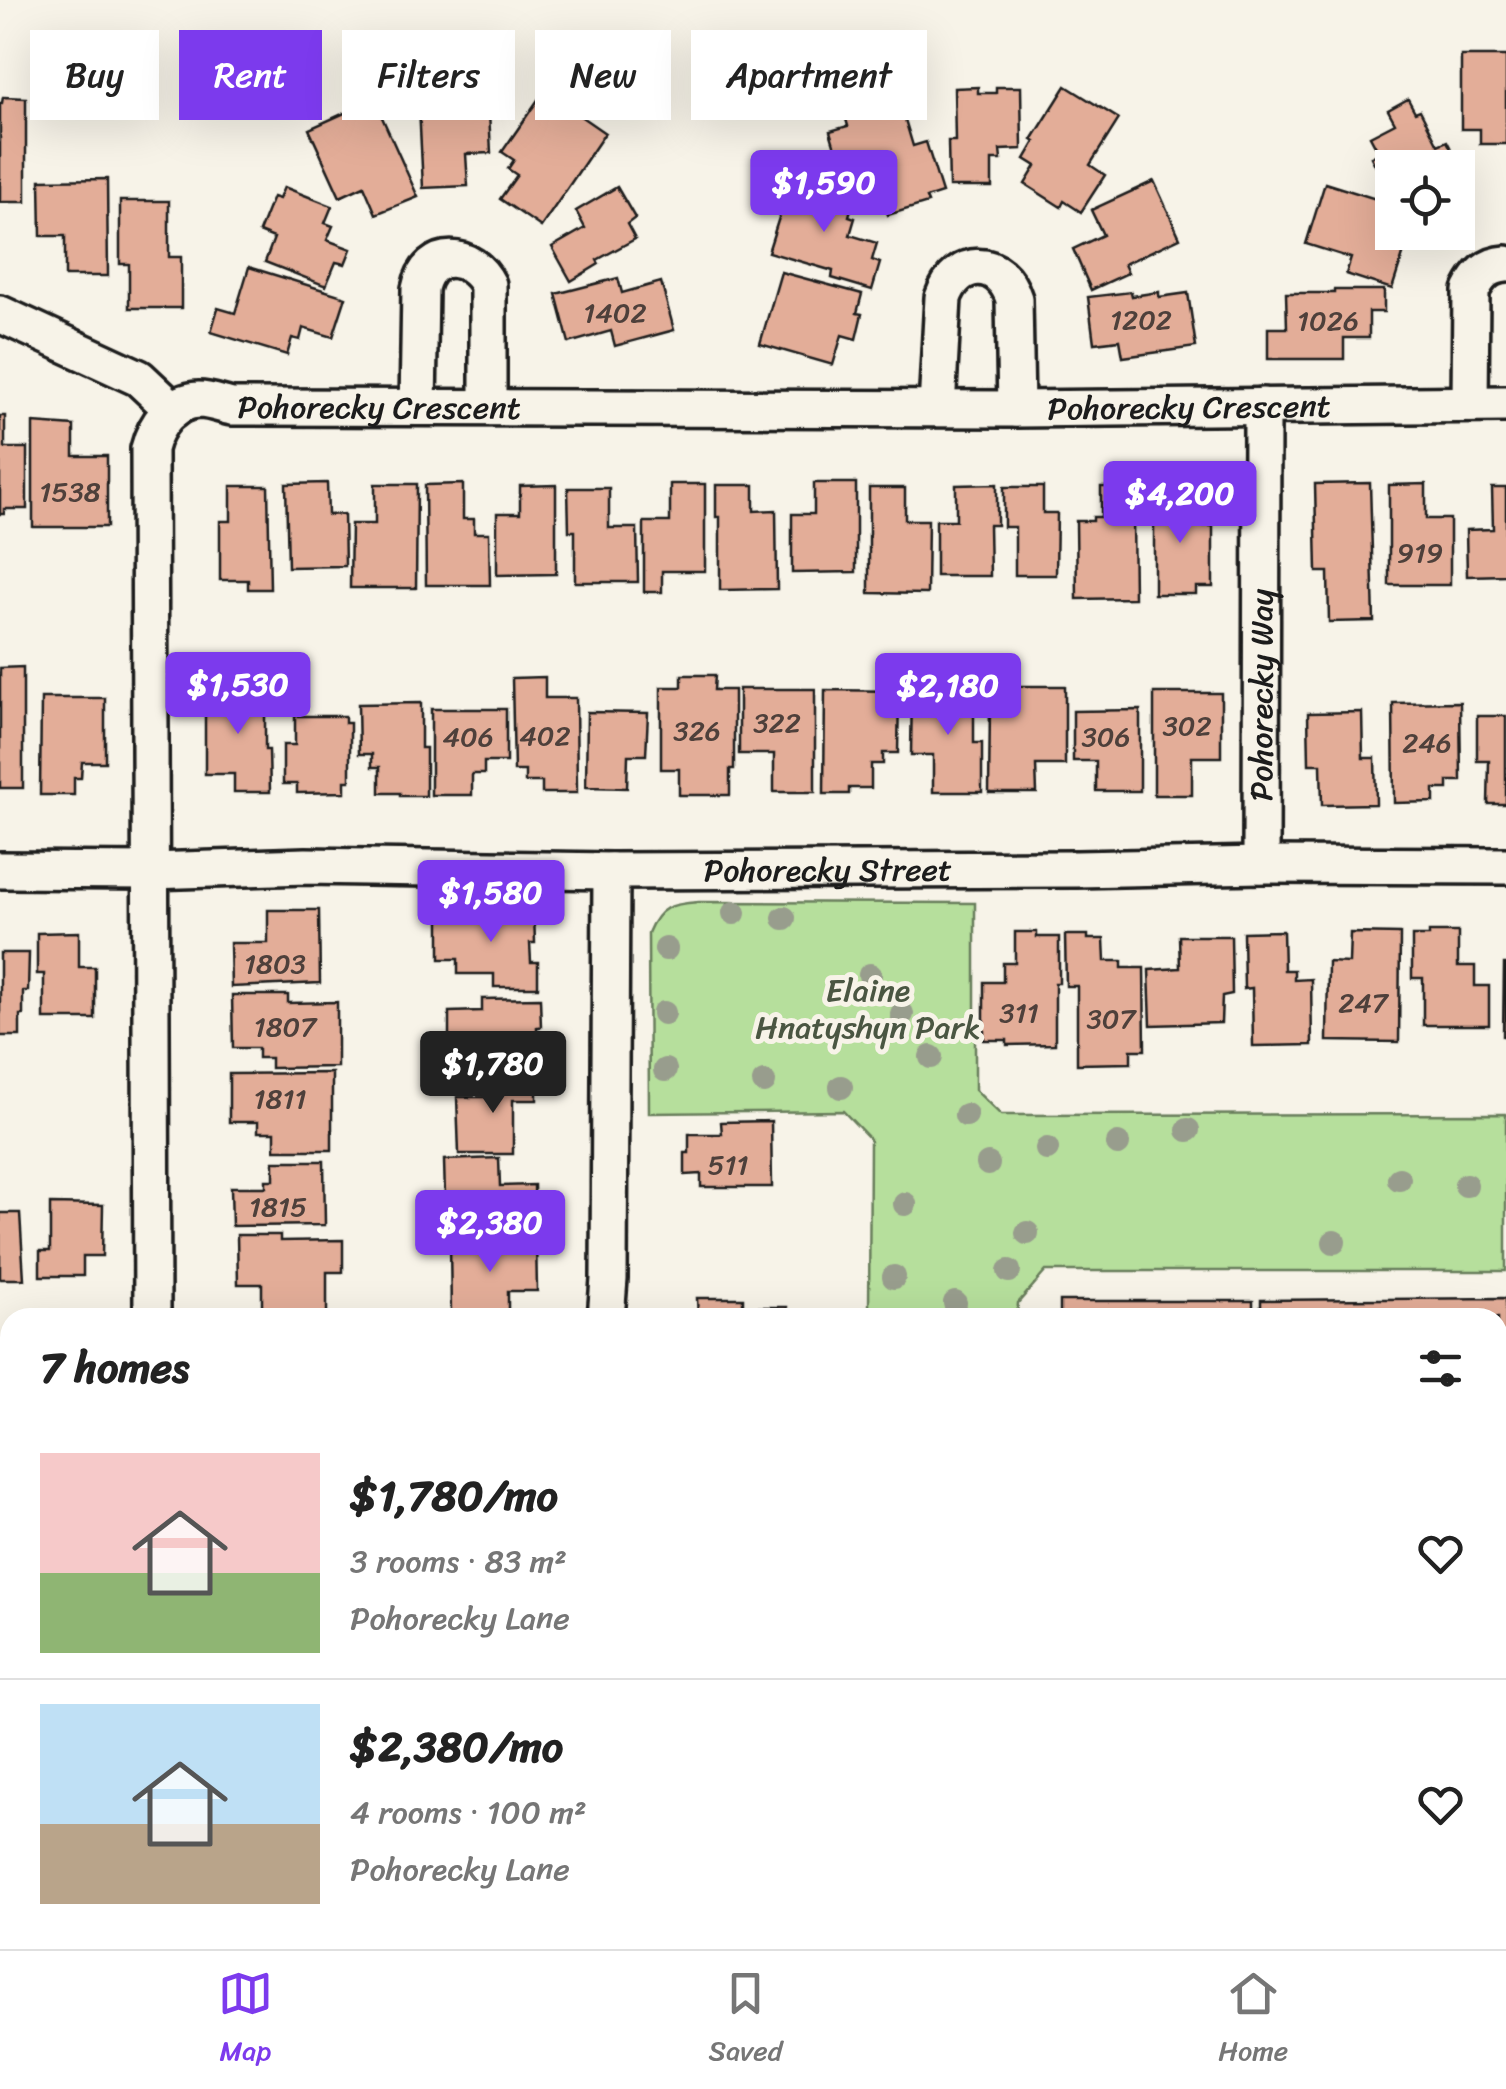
<!DOCTYPE html>
<html lang="en">
<head>
<meta charset="utf-8">
<style>
  :root { --surface:#fff; --page:#f2f2f2; --text:#222; --muted:#767676; --line:#e0e0e0; --accent:#7c3aed }
  body { margin:0; font-family:Sriracha,sans-serif; background:var(--page); color:var(--text); height:100vh; display:flex; flex-direction:column; font-size:38px; white-space:nowrap }
  * { box-sizing:border-box; margin:0 }
  p { font-size:32px; color:var(--muted) }
  .icon { flex:none; width:55px; height:55px; fill:none; stroke:currentColor; stroke-width:2; stroke-linecap:round; stroke-linejoin:round }
  .map { position:relative; flex:1; overflow:hidden }
  .details { position:absolute; left:0px; top:1308px; width:1508px; height:642px; display:flex; flex-direction:column; background:var(--surface); border-radius:30px 30px 0 0; box-shadow:0 10px 40px #0002 }
  .details>* { flex:none }
  .top-card { position:absolute; left:30px; top:30px; width:1000px; height:90px; display:flex; gap:20px }
  .controls { position:absolute; left:1375px; top:150px; display:grid; gap:20px }
  .controls a { display:grid; place-items:center; width:100px; height:100px; border-radius:0px; background:var(--surface); box-shadow:0 10px 40px #0002; font-size:50px }
  .price { position:absolute; translate:-50% -85px; padding:0 22px; border-radius:10px; background:var(--accent); color:#fff; font-size:32px; line-height:65px; filter:drop-shadow(0 2px 5px #0008) }
  .price::after { content:''; position:absolute; left:50%; top:60px; width:30px; height:22px; margin-left:-15px; background:inherit; clip-path:polygon(0 0,100% 0,50% 100%) }
  .price.selected { background:#222; color:#fff }
  ul { padding:0; list-style:none }
  li { display:flex; align-items:center; gap:30px; height:250px; padding:0 40px }
  li+li { border-top:2px solid var(--line) }
  li span { display:grid; place-items:center; flex:none; width:280px; height:200px; border-radius:0px; color:#555 }
  li>.icon { margin-inline-start:auto }
  span .icon { width:120px; height:120px; fill:#fffc; stroke-width:1 }
  li b { font-size:42px }
  h2 { display:flex; justify-content:space-between; align-items:center; height:120px; padding:0 40px; font-size:42px }
  .chip { padding:0 35px; border-radius:0px; background:var(--surface); box-shadow:0 10px 40px #0002; font-size:35px; line-height:90px }
  .chip.selected { background:var(--accent); color:#fff }
  .tabs { display:flex; justify-content:space-around; align-items:center; height:140px; border-top:2px solid var(--line); background:var(--surface); font-size:28px; color:var(--muted) }
  .tabs a { display:grid; justify-items:center; gap:5px }
  .tabs .selected { color:var(--accent) }
  .map>svg:first-child { display:block }
</style>
</head>
<body>
<div class="map">
<svg width="1506" height="1949" viewBox="0 0 1506 1949">
  <rect width="100%" height="100%" fill="#f7f3e8"/>
  <filter id="ink" filterUnits="userSpaceOnUse"><feTurbulence type="fractalNoise" baseFrequency=".01" numOctaves="2"/><feDisplacementMap in="SourceGraphic" scale="20" xChannelSelector="R" yChannelSelector="G"/><feConvolveMatrix kernelMatrix="1 2 1 2 8 2 1 2 1" color-interpolation-filters="sRGB"/></filter>
  <g filter="url(#ink)">
    <g fill="#b6df9c" stroke="#697e5c" stroke-width="2.5">
      <path d="M699 902 975 903V1090L1001 1115 1506 1114V1271H1046L1018 1303 1017 1317H869L870 1139 843 1111 649 1113 648 933C659 906 671 904 699 902Z"/>
      <path d="M818 1940H1018V1949H817Z"/>
    </g>
    <g fill="#e3ad98" stroke="#1c1c1c" stroke-width="2.5">
      <path d="M1461 56H1506V144H1480V129H1461Z"/>
      <path d="M449 65V72L487 70 491 153 466 154 468 186 423 188 417 66Z"/>
      <path d="M1066 86 1119 119 1090 165 1105 175 1081 212 1064 201 1061 207 1025 184 1036 166 1025 159 1035 142 1032 140Z"/>
      <path d="M978 87V93H996V87H1021L1022 149 1000 150 1001 160H992V187H949L948 141H955L954 88Z"/>
      <path d="M544 91 605 133 541 227 500 199 517 175 508 169 514 160 502 152Z"/>
      <path d="M897 93 913 146 926 142 942 193 926 198 928 203 888 215 873 169 844 178 830 131 848 126 843 109Z"/>
      <path d="M372 95 418 197 376 214 364 186 340 197 309 129 349 111 347 106Z"/>
      <path d="M3 97 26 98V202H0V103H2Z"/>
      <path d="M1408 99 1415 112 1420 110 1438 145 1447 141 1469 184 1458 190V168H1392V198L1371 157 1379 153 1370 136 1395 123 1388 110Z"/>
      <path d="M107 179 108 276H65V236H41L40 180Z"/>
      <path d="M791 180 854 199 849 216 855 218 850 235 877 243 872 260 880 263 872 290 832 278 833 271 768 252Z"/>
      <path d="M1154 181 1180 238 1124 264 1128 273 1091 290 1073 249 1103 235 1091 210Z"/>
      <path d="M1325 183 1389 203 1381 228 1409 236 1392 289 1346 274 1351 258 1306 244Z"/>
      <path d="M284 187 332 206 325 223 333 226 327 240 351 249 345 264 336 262 326 286 265 262 274 238 259 232 273 197 279 199Z"/>
      <path d="M617 187 635 218 627 224 635 239 597 260 599 264 571 281 552 247 585 228 576 211Z"/>
      <path d="M120 201H169V257H181V308H129V264H120Z"/>
      <path d="M249 267 346 297 333 337 303 328 300 340 292 338 287 355 211 332 218 308 235 313Z"/>
      <path d="M781 272 862 294 857 313 862 314 856 339 842 335 833 365 760 344Z"/>
      <path d="M618 278 622 293 661 282 674 330 615 346 611 331 569 343 556 294Z"/>
      <path d="M1334 290H1384V312H1369V338H1344V359H1268V328H1287L1286 293H1334Z"/>
      <path d="M1131 292 1132 296 1159 292V297L1188 293 1196 347 1123 357 1120 340 1094 343 1088 297Z"/>
      <path d="M0 416H5V448H27V509H4V514H0Z"/>
      <path d="M33 423 74 426V456H107V527H33Z"/>
      <path d="M327 483 328 515 344 514 345 566 288 567 286 484Z"/>
      <path d="M814 483H856V572L792 573V514H814Z"/>
      <path d="M1370 483 1374 621 1329 622 1328 572H1317L1315 484Z"/>
      <path d="M375 484H417L416 588H350L351 524H375Z"/>
      <path d="M463 484V519H474V533H489L490 585H426L425 485Z"/>
      <path d="M670 484H705V571H662V592H644V522H670Z"/>
      <path d="M997 484V525H989L990 576H936V520H956V485Z"/>
      <path d="M1426 484V519H1450V585H1389V485Z"/>
      <path d="M556 485V574L497 575V513H520V486Z"/>
      <path d="M716 485H754V511L776 510 777 589 720 590V517H716Z"/>
      <path d="M231 486H268L270 589H248V580H220V521H231Z"/>
      <path d="M1004 487H1043V513H1057L1056 575H1015V527H1004Z"/>
      <path d="M1101 487H1139V517H1133L1134 598 1077 599 1076 521H1093V517H1101Z"/>
      <path d="M568 488H609V528H637L638 582H575V531H569Z"/>
      <path d="M869 488H905V520H928L927 594 869 593Z"/>
      <path d="M1154 488H1184V507H1198V526H1213V587H1196V594H1154Z"/>
      <path d="M1492 488H1506V575L1467 576 1466 530 1493 529Z"/>
      <path d="M23 667V788H0V668Z"/>
      <path d="M682 675H715L714 690H734V769H730V795H679V769H661V687H682Z"/>
      <path d="M545 677V698H576L577 793H542V782H525V771H514L512 678Z"/>
      <path d="M229 685H265V750H269L270 792H234V774H205V693H229Z"/>
      <path d="M1006 686H1065V765H1036L1037 793H989L990 704H1006Z"/>
      <path d="M739 689H815V792H774V754H739Z"/>
      <path d="M912 689H974V743H982V792H933V755H911Z"/>
      <path d="M825 690 899 691 898 753H883V764H871V788H849V794H824Z"/>
      <path d="M1154 693H1221V757H1192V795H1154Z"/>
      <path d="M41 698H105V762H82L81 778H74V795H40Z"/>
      <path d="M1460 702 1461 781H1448V789H1434V802L1394 803 1393 703Z"/>
      <path d="M421 703V748H426V796H400V793H380V767H372V754H359L358 704Z"/>
      <path d="M431 709H506V762H484V774H472V795H431Z"/>
      <path d="M1140 710V791H1096V761H1073V711Z"/>
      <path d="M587 712 648 713 646 755H628L627 788 586 787Z"/>
      <path d="M1362 712 1363 758H1375L1376 804 1322 805 1321 764H1309L1308 713Z"/>
      <path d="M295 716H345V723H350V781H345V792L297 793V784H283V745H295Z"/>
      <path d="M1477 716H1506V804H1488L1489 761H1477Z"/>
      <path d="M494 908H520V914H534L535 943H530L531 962H538V987H494V974H458V959H440V911H494Z"/>
      <path d="M268 910H319L320 983 231 987 230 943H268Z"/>
      <path d="M1283 931 1284 970H1294V980L1311 979 1312 1045 1253 1046 1252 988 1244 989 1243 932Z"/>
      <path d="M79 932V967H95V1019H44V974H37V933Z"/>
      <path d="M1015 932H1037V937H1059V983H1055V1044L1007 1045V1040H984V982H1003V963H1015Z"/>
      <path d="M1429 932H1458V966H1475V986H1489V1025H1423V978H1412V936H1429Z"/>
      <path d="M1350 933 1400 934 1399 1042 1327 1041 1328 962 1349 963Z"/>
      <path d="M1065 935H1088V939H1104L1105 961H1122V968H1144L1145 1050H1131V1063L1077 1064V986H1066Z"/>
      <path d="M1179 936H1231L1232 994 1222 996 1221 1023 1151 1025 1149 970 1180 968Z"/>
      <path d="M0 953H29L28 991H23V1015H20V1036H0Z"/>
      <path d="M1504 964H1506V1036H1503Z"/>
      <path d="M232 995H288V1003L337 1002V1067L271 1068V1058H258V1048H233Z"/>
      <path d="M540 998 541 1027H537V1038H533L534 1057H500V1069L449 1070V1012L482 1011V999Z"/>
      <path d="M332 1073V1150H275V1132H258V1122H229V1074Z"/>
      <path d="M537 1074V1100H513V1154H459L457 1097H495L494 1075Z"/>
      <path d="M771 1121 772 1187H701V1174L685 1175V1153H689V1134H722L721 1122Z"/>
      <path d="M499 1158 500 1186 534 1185 535 1232 446 1234 444 1160Z"/>
      <path d="M274 1161H324L325 1225 232 1226 231 1187H266V1180H274Z"/>
      <path d="M50 1204 103 1205 102 1256H83V1276H40V1251H50Z"/>
      <path d="M0 1213H20L24 1279H0Z"/>
      <path d="M237 1235H280V1241L343 1240V1272H327V1315H262V1284H238Z"/>
      <path d="M536 1239 537 1291H508V1317H451L450 1240Z"/>
      <path d="M697 1298H743V1307H787V1318H698Z"/>
      <path d="M1506 1298V1366H1500V1370H1498V1318H1261V1300Z"/>
      <rect x="1060" y="1301" width="193" height="17"/>
      <rect x="0" y="1427" width="10" height="87"/>
      <rect x="1498" y="1499" width="8" height="64"/>
      <rect x="0" y="1683" width="10" height="42"/>
      <path d="M1498 1696H1506V1765H1503V1761H1498Z"/>
      <rect x="0" y="1742" width="10" height="43"/>
      <path d="M0 1819 10 1830V1881L0 1890Z"/>
      <path d="M1498 1871H1506V1949H1424V1940H1498Z"/>
      <rect x="377" y="1940" width="98" height="9"/>
      <rect x="498" y="1940" width="132" height="9"/>
      <path d="M712 1940H773L772 1949H735L712 1944Z"/>
      <rect x="1213" y="1940" width="191" height="9"/>
    </g>
    <g fill="none" stroke-linecap="round" stroke-linejoin="round">
      <defs>
        <path id="service" d="M0 1634H10"/>
        <g id="minor">
          <path d="M0 314 139 378 173 410"/>
          <path d="M1470 404 1471 291C1479 275 1488 265 1506 264"/>
          <path d="M418 406 420 289C428 248 472 252 488 285V407"/>
          <path d="M937 408 943 298C957 257 1001 257 1014 299L1016 409"/>
          <path id="s1" d="M1261 865 1262 406"/>
          <path id="s2" d="M0 870 151 871 306 866 611 871 1077 869 1261 865 1506 866"/>
          <path id="s3" d="M152 1318 149 449C155 425 172 401 199 400 210 400 222 405 232 407L1016 409 1506 404"/>
          <path d="M606 1318 609 1279 611 871"/>
          <path d="M0 1366H10"/>
          <path d="M208 1940 213 1949"/>
        </g>
        <path id="tertiary" d="M118 1949C142 1942 163 1943 187 1949"/>
      </defs>
      <use href="#service" stroke="#1c1c1c" stroke-width="25"/>
      <use href="#minor" stroke="#1c1c1c" stroke-width="42"/>
      <use href="#tertiary" stroke="#1c1c1c" stroke-width="50"/>
      <use href="#service" stroke="#f7f3e8" stroke-width="18"/>
      <use href="#minor" stroke="#f7f3e8" stroke-width="35"/>
      <use href="#tertiary" stroke="#f7f3e8" stroke-width="42"/>
    </g>
    <g fill="#989d8d">
      <circle cx="734" cy="913" r="12"/>
      <circle cx="784" cy="918" r="12"/>
      <circle cx="666" cy="949" r="12"/>
      <circle cx="870" cy="975" r="12"/>
      <circle cx="664" cy="1013" r="12"/>
      <circle cx="902" cy="1014" r="12"/>
      <circle cx="931" cy="1057" r="12"/>
      <circle cx="665" cy="1070" r="12"/>
      <circle cx="764" cy="1082" r="12"/>
      <circle cx="841" cy="1087" r="12"/>
      <circle cx="966" cy="1115" r="12"/>
      <circle cx="1188" cy="1130" r="12"/>
      <circle cx="1118" cy="1144" r="12"/>
      <circle cx="1047" cy="1149" r="12"/>
      <circle cx="988" cy="1164" r="12"/>
      <circle cx="1399" cy="1179" r="12"/>
      <circle cx="1466" cy="1185" r="12"/>
      <circle cx="905" cy="1204" r="12"/>
      <circle cx="1027" cy="1233" r="12"/>
      <circle cx="1334" cy="1242" r="12"/>
      <circle cx="1009" cy="1271" r="12"/>
      <circle cx="894" cy="1277" r="12"/>
      <circle cx="955" cy="1303" r="12"/>
    </g>
  </g>
  <g text-anchor="middle" stroke-width="10" stroke-linejoin="round" paint-order="stroke">
    <g font-size="28" fill="#4e403b">
      <text x="615" y="322">1402</text>
      <text x="1141" y="329">1202</text>
      <text x="1328" y="330">1026</text>
      <text x="70" y="501">1538</text>
      <text x="1420" y="562">919</text>
      <text x="777" y="732">322</text>
      <text x="1187" y="735">302</text>
      <text x="697" y="740">326</text>
      <text x="545" y="745">402</text>
      <text x="468" y="746">406</text>
      <text x="1106" y="746">306</text>
      <text x="1427" y="752">246</text>
      <text x="275" y="973">1803</text>
      <text x="1363" y="1012">247</text>
      <text x="1019" y="1022">311</text>
      <text x="1111" y="1028">307</text>
      <text x="285" y="1036">1807</text>
      <text x="280" y="1108">1811</text>
      <text x="728" y="1174">511</text>
      <text x="278" y="1216">1815</text>
    </g>
    <g font-size="32" fill="#1c1c1c" stroke="#f7f3e8">
      <text dy="11" stroke="none"><textPath href="#s3" startOffset="1125">Pohorecky Crescent</textPath></text>
      <text dy="11" stroke="none"><textPath href="#s3" startOffset="1935">Pohorecky Crescent</textPath></text>
      <text dy="11" stroke="none"><textPath href="#s1" startOffset="170">Pohorecky Way</textPath></text>
      <text dy="11" stroke="none"><textPath href="#s2" startOffset="828">Pohorecky Street</textPath></text>
    </g>
    <g font-size="32" fill="#4a5642" stroke="#f7f3e8">
      <text x="868" y="1001">Elaine<tspan x="868" dy="37">Hnatyshyn Park</tspan></text>
    </g>
  </g>
</svg>
<div class="controls">
<a><svg class="icon" aria-label="locate" viewBox="0 0 24 24"><circle cx="12" cy="12" r="6"/><path d="M12 2v4M12 18v4M2 12h4M18 12h4"/></svg></a>
</div>
<b class="price" style="left:824px;top:235px">$1,590</b>
<b class="price" style="left:1180px;top:546px">$4,200</b>
<b class="price" style="left:238px;top:737px">$1,530</b>
<b class="price" style="left:948px;top:738px">$2,180</b>
<b class="price" style="left:491px;top:945px">$1,580</b>
<b class="price selected" style="left:493px;top:1116px">$1,780</b>
<b class="price" style="left:490px;top:1275px">$2,380</b>
<div class="top-card">
<a class="chip">Buy</a>
<a class="chip selected">Rent</a>
<a class="chip">Filters</a>
<a class="chip">New</a>
<a class="chip">Apartment</a>
</div>
<section class="details">
<h2>7 homes<svg class="icon" aria-label="filters" viewBox="0 0 24 24"><path d="M4 7h16M4 17h16"/><circle cx="9" cy="7" r="2"/><circle cx="15" cy="17" r="2"/></svg></h2>
<ul>
<li><span style="background:linear-gradient(#f6c9c9 60%,#8fb573 0)"><svg class="icon" aria-label="home" viewBox="0 0 24 24"><path d="M3 11l9-7 9 7M6 9v11h12V9"/></svg></span><div><b>$1,780/mo</b><p>3 rooms · 83 m²</p><p>Pohorecky Lane</p></div><svg class="icon" aria-label="heart" viewBox="0 0 24 24"><path d="M12 20l-8-8c-3-5 5-10 8-4 3-6 11-1 8 4z"/></svg></li>
<li><span style="background:linear-gradient(#bfe0f5 60%,#b9a48a 0)"><svg class="icon" aria-label="home" viewBox="0 0 24 24"><path d="M3 11l9-7 9 7M6 9v11h12V9"/></svg></span><div><b>$2,380/mo</b><p>4 rooms · 100 m²</p><p>Pohorecky Lane</p></div><svg class="icon" aria-label="heart" viewBox="0 0 24 24"><path d="M12 20l-8-8c-3-5 5-10 8-4 3-6 11-1 8 4z"/></svg></li>
</ul>
</section>
</div>
<nav class="tabs">
<a class="selected"><svg class="icon" aria-label="map" viewBox="0 0 24 24"><path d="M3 6l6-2 6 2 6-2v14l-6 2-6-2-6 2zM9 4v14M15 6v14"/></svg>Map</a>
<a><svg class="icon" aria-label="saved" viewBox="0 0 24 24"><path d="M7 4h10v16l-5-4-5 4z"/></svg>Saved</a>
<a><svg class="icon" aria-label="home" viewBox="0 0 24 24"><path d="M3 11l9-7 9 7M6 9v11h12V9"/></svg>Home</a>
</nav>
</body>
</html>
